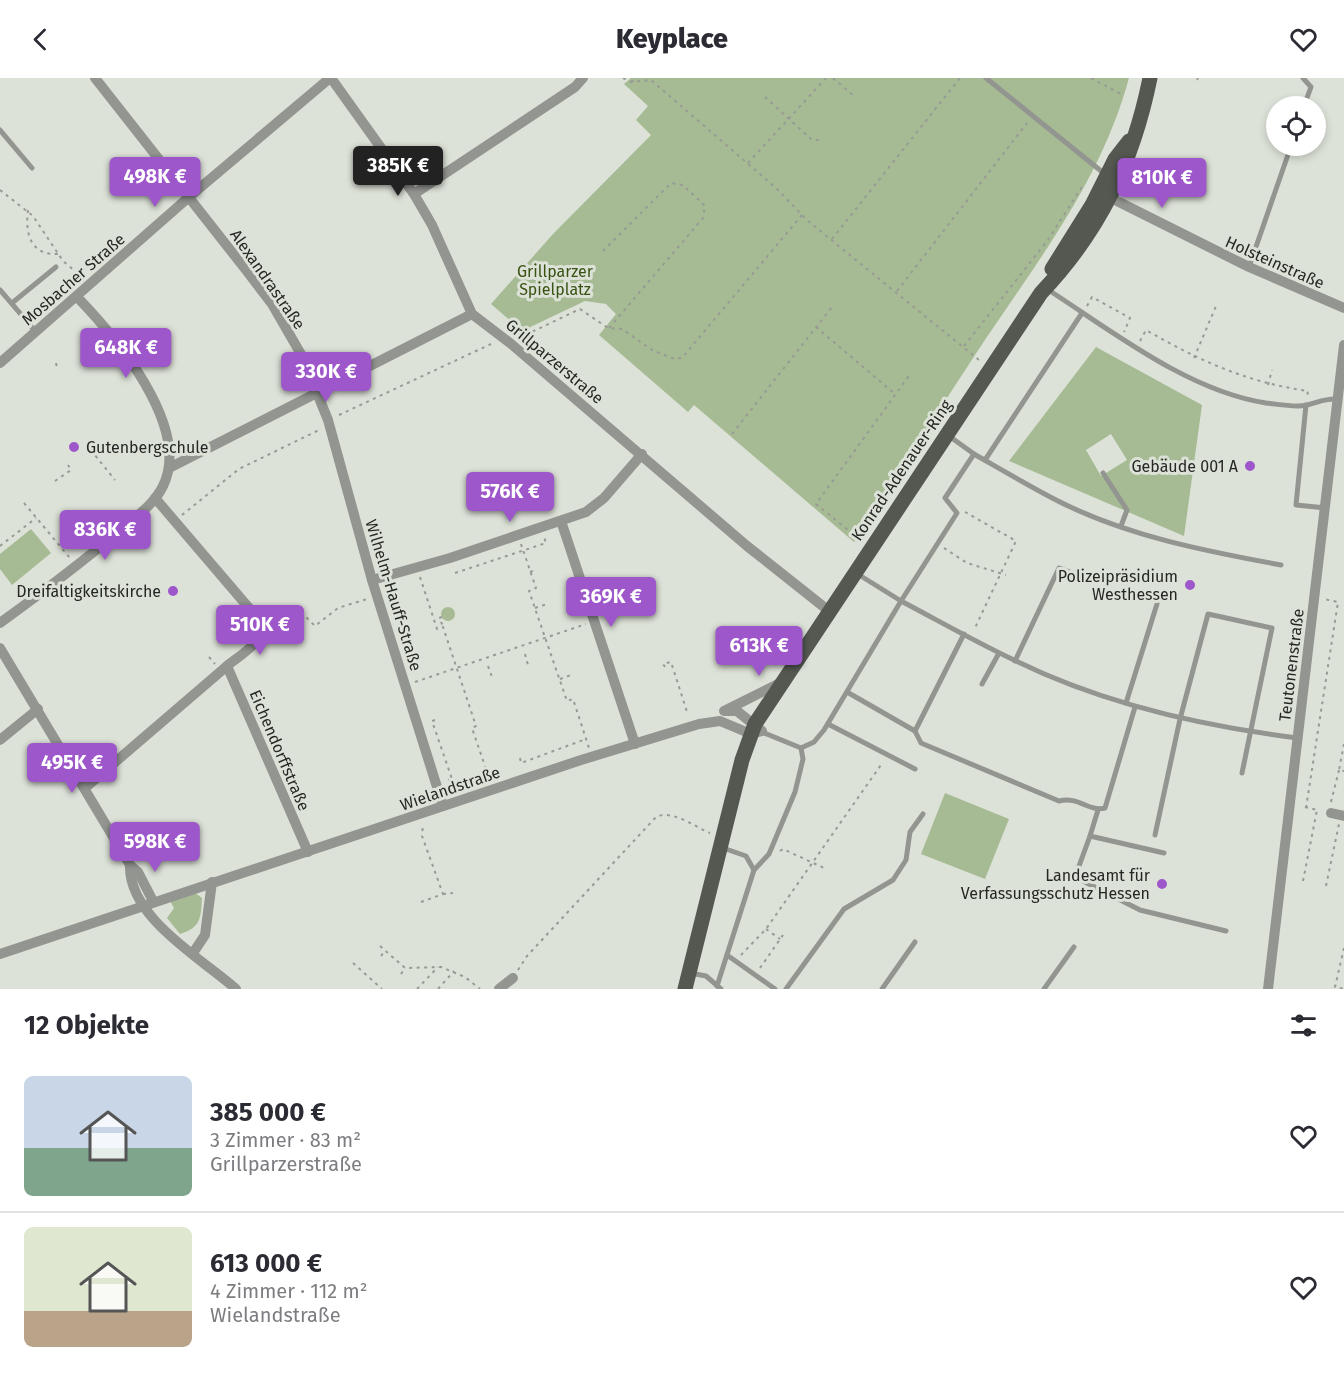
<!DOCTYPE html>
<html lang="de">
<head>
<meta charset="utf-8">
<style>
  :root { --surface:#fff; --page:#f7f7f7; --text:#2b2b33; --muted:#7c7c81; --line:#e1e1e2; --accent:#9d57cb }
  body { margin:0; font-family:"Fira Sans",sans-serif; background:var(--page); color:var(--text); height:100vh; display:flex; flex-direction:column; font-size:22px; white-space:nowrap }
  * { box-sizing:border-box; margin:0 }
  p { font-size:20px; color:var(--muted) }
  .icon { flex:none; width:33px; height:33px; fill:none; stroke:currentColor; stroke-width:2; stroke-linecap:round; stroke-linejoin:round }
  .map { position:relative; height:911px; overflow:hidden }
  .side { display:flex; flex-direction:column; background:var(--surface); flex:1 }
  .side>* { flex:none }
  .fabs { position:absolute; left:1266px; top:18px; display:grid; gap:12px }
  .fabs a { display:grid; place-items:center; width:60px; height:60px; border-radius:50%; background:var(--surface); box-shadow:0 3px 9px #0003; font-size:30px }
  .price { position:absolute; translate:-50% -51px; padding:0 14px; border-radius:6px; background:var(--accent); color:#fff; font-size:20px; line-height:39px; filter:drop-shadow(0 2px 3px #0008) }
  .price::after { content:''; position:absolute; left:50%; top:36px; width:18px; height:14px; margin-left:-9px; background:inherit; clip-path:polygon(0 0,100% 0,50% 100%) }
  .price.active { background:#222; color:#fff }
  ul { padding:0; list-style:none }
  li { display:flex; align-items:center; gap:18px; height:150px; padding:0 24px }
  li+li { border-top:2px solid var(--line) }
  li span { display:grid; place-items:center; flex:none; width:168px; height:120px; border-radius:9px; color:#555 }
  li>.icon { margin-inline-start:auto }
  span .icon { width:72px; height:72px; fill:#fffc; stroke-width:1 }
  li b { font-size:26px }
  h2 { display:flex; justify-content:space-between; align-items:center; height:72px; padding:0 24px; font-size:26px }
  header { display:flex; justify-content:space-between; align-items:center; height:78px; padding:0 24px; background:var(--surface); font-size:27px; font-weight:800 }
  .map>svg:first-child { display:block }
</style>
</head>
<body>
<header><svg class="icon" aria-label="back" viewBox="0 0 24 24"><path d="M15 5l-7 7 7 7"/></svg>Keyplace<svg class="icon" aria-label="heart" viewBox="0 0 24 24"><path d="M12 20l-8-8c-3-5 5-10 8-4 3-6 11-1 8 4z"/></svg></header>
<div class="map">
<svg width="1344" height="911" viewBox="0 0 1344 911">
  <rect width="100%" height="100%" fill="#dde2d8"/>
  <g fill="#a6bb94" fill-rule="evenodd">
    <path d="M631 0H1129C1100 106 1035 186 975 277 934 339 895 402 854 464L694 327 688 334 599 257 616 236 606 226 585 223 522 253 491 226 553 156 651 57 636 42 648 28 624 6Z"/>
    <path d="M1096 269 1202 327 1184 458 1009 383ZM1111 356 1127 382 1101 398 1086 372Z"/>
    <path d="M31 451 51 475 12 507 0 491V476Z"/>
    <circle cx="448" cy="536" r="7"/>
    <path d="M945 715 1009 741 985 801 921 776Z"/>
    <path d="M195 815 202 820C201 839 201 850 180 856L167 840 174 830 170 823Z"/>
  </g>
  <g fill="none" stroke-linecap="round" stroke-linejoin="round">
    <g stroke="#989b94" stroke-width="2" stroke-dasharray="3 4.5" stroke-linecap="butt">
      <path d="M623 0 631 4 651 2 776 110 808 143 979 282"/>
      <path d="M833 0 854 18"/>
      <path d="M1091 0 1121 16"/>
      <path d="M1197 2 1198 0"/>
      <path d="M631 4 636 0"/>
      <path d="M765 19 812 62H821"/>
      <path d="M748 85 826 0"/>
      <path d="M0 112 33 138 63 183 81 198"/>
      <path d="M28 132C25 155 30 178 59 176"/>
      <path d="M832 161 960 0"/>
      <path d="M603 173 671 105 683 107 705 128 703 140 609 250"/>
      <path d="M897 213 1027 45"/>
      <path d="M1087 228 1092 219 1130 240 1124 254"/>
      <path d="M816 249 895 316"/>
      <path d="M519 260 580 231 608 250 622 251 652 272 675 281 682 280 802 137"/>
      <path d="M1140 263 1146 252C1200 283 1246 304 1308 313L1307 319"/>
      <path d="M964 268 1048 162 1083 107"/>
      <path d="M1194 280 1216 228"/>
      <path d="M56 285 57 289"/>
      <path d="M1268 307 1272 292"/>
      <path d="M339 337 491 266"/>
      <path d="M732 356 832 229"/>
      <path d="M86 366 115 402"/>
      <path d="M55 403 71 392 68 387"/>
      <path d="M24 425 70 480"/>
      <path d="M965 434 1016 463 974 552"/>
      <path d="M182 437 239 391 319 352"/>
      <path d="M859 461 816 426 911 295"/>
      <path d="M521 466 536 510 529 513 567 623 573 621 589 670"/>
      <path d="M0 468 36 440"/>
      <path d="M944 470 967 485 1006 497"/>
      <path d="M530 494 536 492"/>
      <path d="M455 495 546 465 544 459"/>
      <path d="M420 499 437 551 443 549 476 648 472 650 489 700"/>
      <path d="M535 530 547 526"/>
      <path d="M442 539 439 540 443 548"/>
      <path d="M405 545 414 574 408 576"/>
      <path d="M271 552H277L300 533 315 548 338 530 367 521"/>
      <path d="M525 576 528 587"/>
      <path d="M209 579 215 586"/>
      <path d="M488 588 492 599"/>
      <path d="M665 589 663 586 671 584 688 637"/>
      <path d="M560 601 571 597"/>
      <path d="M415 604 586 546"/>
      <path d="M435 642 432 643 452 701 448 702"/>
      <path d="M1344 666 1339 692 1344 693"/>
      <path d="M520 680 521 685 586 661"/>
      <path d="M1331 724 1339 692"/>
      <path d="M1305 729 1317 732"/>
      <path d="M1306 730 1338 524 1324 521"/>
      <path d="M780 773 783 771 824 790"/>
      <path d="M1303 803 1317 732"/>
      <path d="M1326 808 1339 746"/>
      <path d="M443 816 453 815"/>
      <path d="M421 824 443 816 422 758 423 746"/>
      <path d="M766 851 780 861"/>
      <path d="M380 868 405 890 441 889 465 899 480 911"/>
      <path d="M1344 870 1335 909 1344 911"/>
      <path d="M741 877 766 851 883 684"/>
      <path d="M381 878 385 873"/>
      <path d="M353 885 382 911"/>
      <path d="M760 890 783 857"/>
      <path d="M518 892 527 878 656 739C672 731 695 749 710 755"/>
      <path d="M401 896 405 890"/>
      <path d="M417 911 438 889"/>
      <path d="M438 911 454 893"/>
    </g>
    <g stroke="#939591" stroke-width="5">
      <path d="M986 0 1106 97"/>
      <path d="M1303 0 1311 9 1304 28"/>
      <path d="M0 52 32 90"/>
      <path d="M1249 189 1291 68"/>
      <path d="M1047 211C1112 253 1188 313 1266 325 1277 326 1296 330 1307 327 1319 324 1325 320 1338 321"/>
      <path d="M0 212 36 254"/>
      <path d="M12 225 56 189"/>
      <path d="M308 293 325 280"/>
      <path d="M1306 327 1296 427 1326 430"/>
      <path d="M949 358 974 376"/>
      <path d="M985 382 1082 235"/>
      <path d="M1103 395 1127 432 1121 448"/>
      <path d="M1281 487C1205 473 1127 458 1058 423 1029 408 1002 392 974 376L945 420 957 435 901 523C939 543 976 564 1014 582 1103 626 1200 648 1298 660"/>
      <path d="M1015 583 1059 490 1094 503"/>
      <path d="M982 606 999 575"/>
      <path d="M847 614 915 653 921 665 1059 723C1079 718 1088 734 1105 730L1135 629"/>
      <path d="M1126 625 1157 526"/>
      <path d="M828 646 915 691"/>
      <path d="M915 653 964 556"/>
      <path d="M762 654 801 670 814 664 824 652 901 523 856 495"/>
      <path d="M1155 757 1180 641 1208 536 1272 550 1242 695"/>
      <path d="M1090 758 1098 732"/>
      <path d="M723 770 746 778 754 792"/>
      <path d="M1164 775 1090 758 1075 799 1140 832 1226 853"/>
      <path d="M727 877 775 911"/>
      <path d="M690 895 706 898 721 911"/>
      <path d="M717 908 754 792 769 776 795 714 803 681 801 670"/>
      <path d="M786 911 844 831 893 802 906 782 910 754 923 736"/>
      <path d="M882 911 915 864"/>
      <path d="M1044 911 1074 869"/>
    </g>
    <g stroke="#939591" stroke-width="10">
      <path d="M95 0 246 192 272 226 302 278 328 342 372 502 443 728"/>
      <path d="M331 0 414 116 432 147 472 236 510 265 747 468 829 533"/>
      <path d="M414 116 575 9 583 0"/>
      <path d="M1103 116 1249 189 1344 230"/>
      <path d="M0 285 189 119 330 0"/>
      <path d="M169 390 472 236"/>
      <path d="M155 420 260 543C267 563 240 577 227 588L308 774"/>
      <path d="M561 443 635 666"/>
      <path d="M372 502 450 480 586 434 604 420 642 376"/>
      <path d="M0 545C40 516 80 486 119 453 134 440 154 427 163 408 192 349 115 258 77 219"/>
      <path d="M0 570 130 787 138 794 153 823"/>
      <path d="M726 632 780 605"/>
      <path d="M0 662 38 631"/>
      <path d="M85 710 227 588"/>
      <path d="M1331 735 1344 738"/>
      <path d="M130 787C128 839 201 880 236 911"/>
      <path d="M193 875 205 857 212 804"/>
      <path d="M0 876 581 682 699 646 720 643 751 656 762 653 737 633H724"/>
      <path d="M499 911 513 900"/>
      <path d="M1268 911 1344 267"/>
    </g>
    <g stroke="#545851" stroke-width="15">
      <path d="M1052 191 1092 127 1115 81 1129 63"/>
      <path d="M685 911 742 682 755 646 1041 215C1100 153 1133 84 1150 0"/>
    </g>
  </g>
  <g fill="#9d57cb" stroke="#dde2d8" stroke-width="2">
    <circle cx="74" cy="369" r="6"/>
    <circle cx="1250" cy="388" r="6"/>
    <circle cx="1190" cy="507" r="6"/>
    <circle cx="173" cy="513" r="6"/>
    <circle cx="1162" cy="806" r="6"/>
  </g>
  <g text-anchor="middle" stroke-width="6" stroke-linejoin="round" paint-order="stroke">
    <g font-size="16" fill="#252724" stroke="#dde2d8">
      <text transform="translate(1275 184) rotate(24)" y="6">Holsteinstraße</text>
      <text transform="translate(73 201) rotate(-41)" y="6">Mosbacher Straße</text>
      <text transform="translate(268 201) rotate(55)" y="6">Alexandrastraße</text>
      <text transform="translate(555 283) rotate(40)" y="6">Grillparzerstraße</text>
      <text transform="translate(901 392) rotate(-56)" y="6">Konrad-Adenauer-Ring</text>
      <text transform="translate(394 517) rotate(73)" y="6">Wilhelm-Hauff-Straße</text>
      <text transform="translate(1291 587) rotate(-83)" y="6">Teutonenstraße</text>
      <text transform="translate(280 672) rotate(67)" y="6">Eichendorffstraße</text>
      <text transform="translate(450 710) rotate(-19)" y="6">Wielandstraße</text>
    </g>
    <g font-size="16" fill="#375211" stroke="#dde2d8">
      <text x="555" y="199">Grillparzer<tspan x="555" dy="18">Spielplatz</tspan></text>
    </g>
    <g font-size="16" fill="#252724" stroke="#dde2d8" text-anchor="end">
      <text x="86" y="375" text-anchor="start">Gutenbergschule</text>
      <text x="1238" y="394">Gebäude 001 A</text>
      <text x="1178" y="504">Polizeipräsidium<tspan x="1178" dy="18">Westhessen</tspan></text>
      <text x="161" y="519">Dreifaltigkeitskirche</text>
      <text x="1150" y="803">Landesamt für<tspan x="1150" dy="18">Verfassungsschutz Hessen</tspan></text>
    </g>
  </g>
</svg>
<div class="fabs">
<a><svg class="icon" aria-label="locate" viewBox="0 0 24 24"><circle cx="12" cy="12" r="6"/><path d="M12 2v4M12 18v4M2 12h4M18 12h4"/></svg></a>
</div>
<b class="price active" style="left:398px;top:119px">385K €</b>
<b class="price" style="left:155px;top:130px">498K €</b>
<b class="price" style="left:1162px;top:131px">810K €</b>
<b class="price" style="left:126px;top:301px">648K €</b>
<b class="price" style="left:326px;top:325px">330K €</b>
<b class="price" style="left:510px;top:445px">576K €</b>
<b class="price" style="left:105px;top:483px">836K €</b>
<b class="price" style="left:611px;top:550px">369K €</b>
<b class="price" style="left:260px;top:578px">510K €</b>
<b class="price" style="left:759px;top:599px">613K €</b>
<b class="price" style="left:72px;top:716px">495K €</b>
<b class="price" style="left:155px;top:795px">598K €</b>
</div>
<section class="side">
<h2>12 Objekte<svg class="icon" aria-label="filters" viewBox="0 0 24 24"><path d="M4 7h16M4 17h16"/><circle cx="9" cy="7" r="2"/><circle cx="15" cy="17" r="2"/></svg></h2>
<ul>
<li><span style="background:linear-gradient(#c9d6e8 60%,#7fa58c 0)"><svg class="icon" aria-label="home" viewBox="0 0 24 24"><path d="M3 11l9-7 9 7M6 9v11h12V9"/></svg></span><div><b>385 000 €</b><p>3 Zimmer · 83 m²</p><p>Grillparzerstraße</p></div><svg class="icon" aria-label="heart" viewBox="0 0 24 24"><path d="M12 20l-8-8c-3-5 5-10 8-4 3-6 11-1 8 4z"/></svg></li>
<li><span style="background:linear-gradient(#dfe7d0 70%,#b9a48a 0)"><svg class="icon" aria-label="home" viewBox="0 0 24 24"><path d="M3 11l9-7 9 7M6 9v11h12V9"/></svg></span><div><b>613 000 €</b><p>4 Zimmer · 112 m²</p><p>Wielandstraße</p></div><svg class="icon" aria-label="heart" viewBox="0 0 24 24"><path d="M12 20l-8-8c-3-5 5-10 8-4 3-6 11-1 8 4z"/></svg></li>
</ul>
</section>
</body>
</html>
